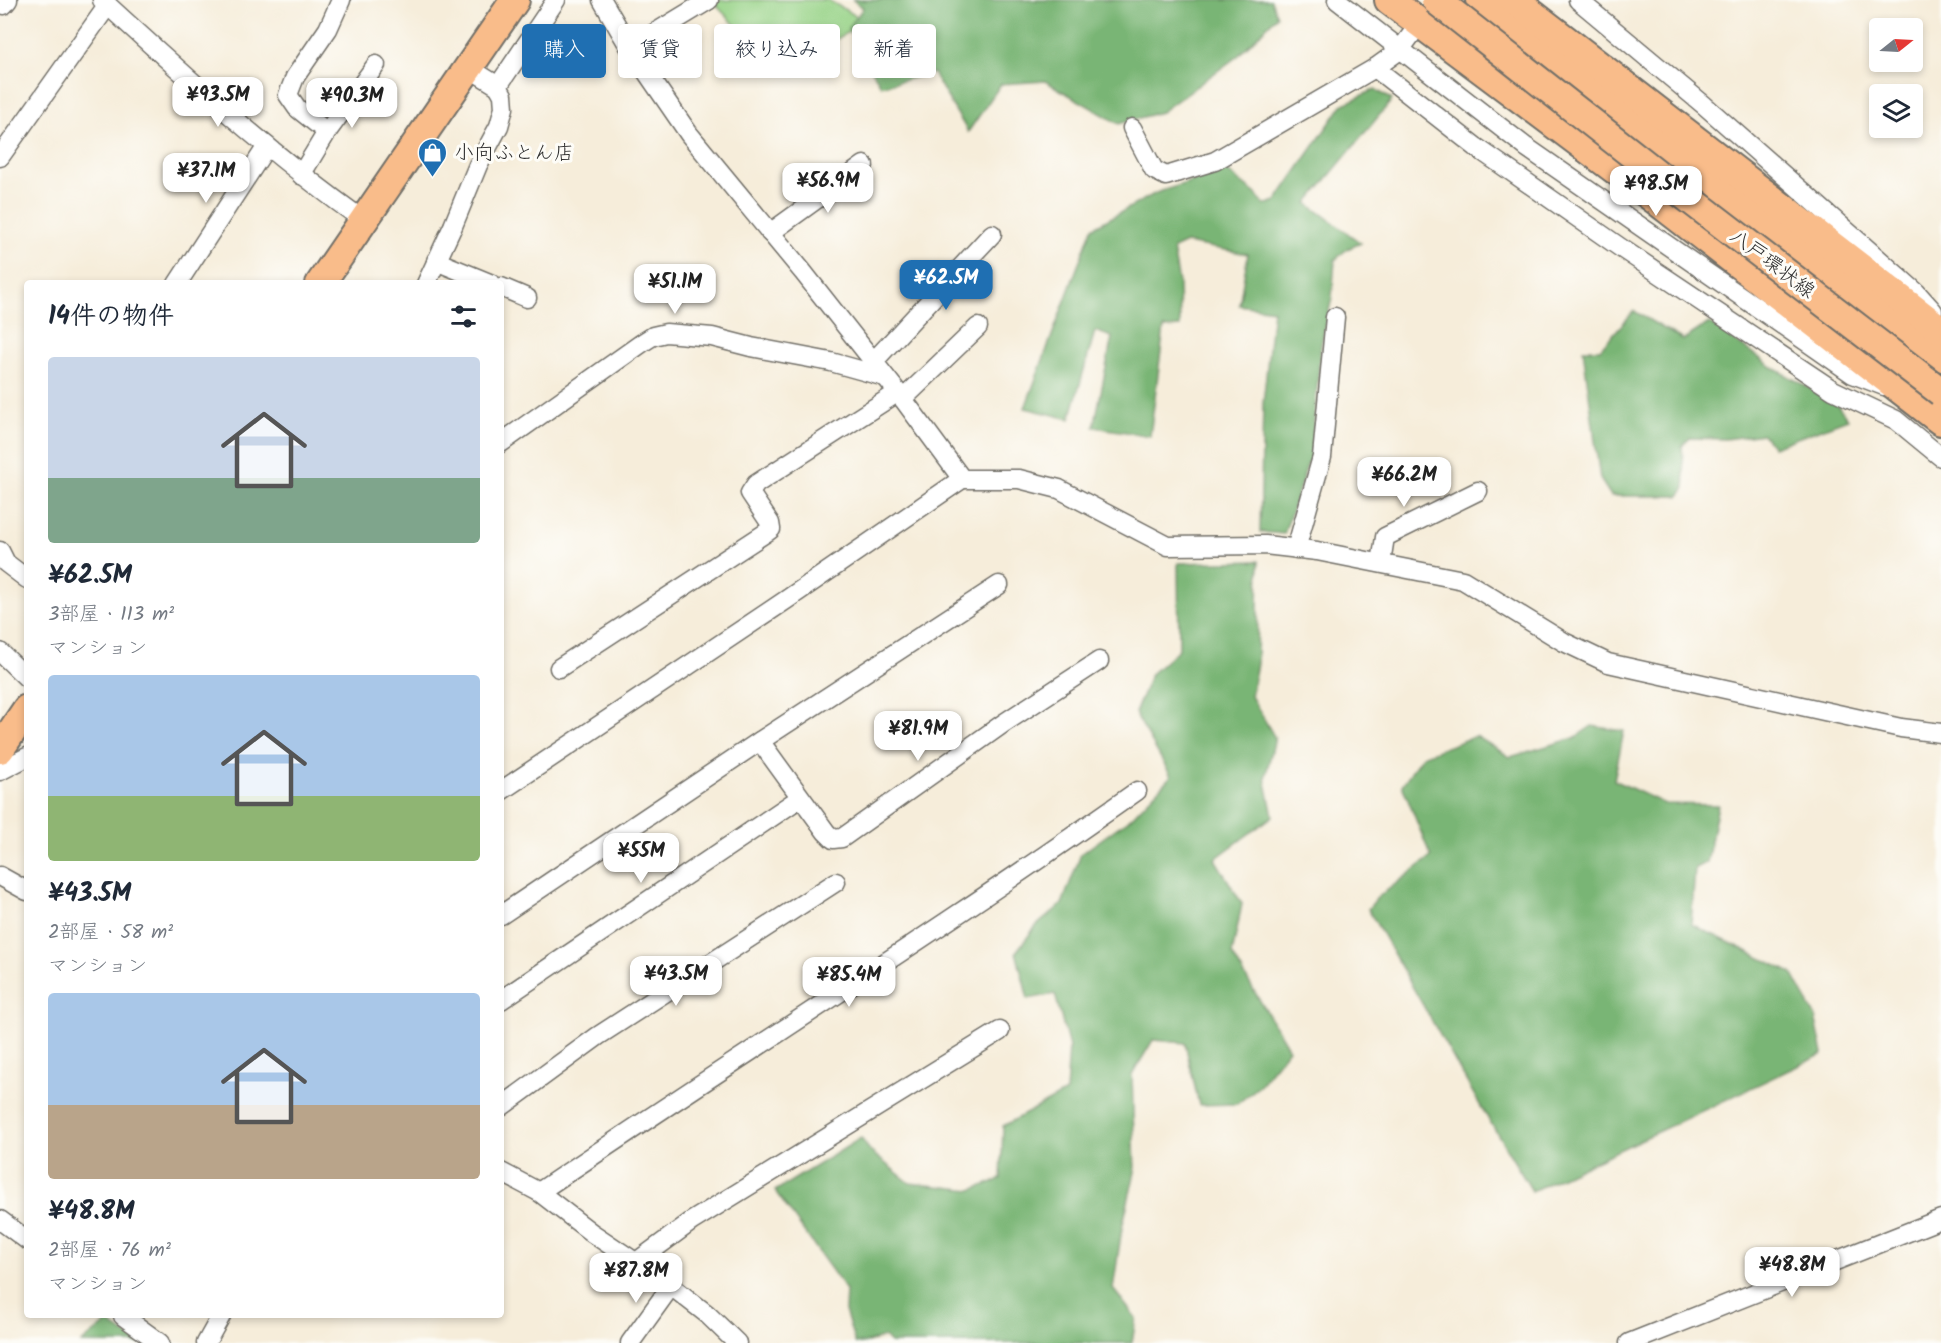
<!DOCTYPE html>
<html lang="ja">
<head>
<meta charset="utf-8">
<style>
  :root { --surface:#fff; --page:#f6f6f7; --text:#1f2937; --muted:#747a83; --accent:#1f6fb2 }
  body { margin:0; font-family:Kalam,"Klee One",sans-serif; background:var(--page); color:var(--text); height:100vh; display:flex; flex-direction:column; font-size:22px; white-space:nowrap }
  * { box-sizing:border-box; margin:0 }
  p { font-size:20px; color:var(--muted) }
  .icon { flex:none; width:33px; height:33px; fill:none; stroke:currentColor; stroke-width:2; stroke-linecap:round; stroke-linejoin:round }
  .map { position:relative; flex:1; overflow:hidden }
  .drawer { position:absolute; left:24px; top:280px; width:480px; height:1038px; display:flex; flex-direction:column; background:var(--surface); border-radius:6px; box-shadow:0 3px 9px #0003 }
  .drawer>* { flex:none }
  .hud { position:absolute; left:522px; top:24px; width:570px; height:54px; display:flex; gap:12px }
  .needle { width:39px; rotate:72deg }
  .buttons { position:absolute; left:1869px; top:18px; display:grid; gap:12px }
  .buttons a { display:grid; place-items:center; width:54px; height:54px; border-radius:6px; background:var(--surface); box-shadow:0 3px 9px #0003; font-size:30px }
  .price { position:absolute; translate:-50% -51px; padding:0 14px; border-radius:12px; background:#fff; color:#222; font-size:20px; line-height:39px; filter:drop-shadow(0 2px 3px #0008) }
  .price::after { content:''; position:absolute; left:50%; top:36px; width:18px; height:14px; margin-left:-9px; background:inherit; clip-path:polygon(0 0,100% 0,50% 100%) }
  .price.on { background:var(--accent); color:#fff }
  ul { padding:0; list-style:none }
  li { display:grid; align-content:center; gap:12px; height:318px; padding:0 24px }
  li span { display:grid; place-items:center; height:186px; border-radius:6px; color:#555 }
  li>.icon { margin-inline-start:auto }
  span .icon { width:108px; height:108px; fill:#fffc; stroke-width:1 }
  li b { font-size:26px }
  h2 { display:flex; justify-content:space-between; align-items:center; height:72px; padding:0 24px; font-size:26px }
  .chip { padding:0 21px; border-radius:6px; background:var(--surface); box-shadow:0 3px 9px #0003; font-size:21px; line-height:54px }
  .chip.on { background:var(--accent); color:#fff }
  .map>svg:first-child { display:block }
</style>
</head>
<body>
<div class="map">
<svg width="1941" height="1343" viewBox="0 0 1941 1343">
  <rect width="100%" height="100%" fill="#fdfcf7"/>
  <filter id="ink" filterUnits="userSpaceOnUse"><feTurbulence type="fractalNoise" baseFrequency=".0167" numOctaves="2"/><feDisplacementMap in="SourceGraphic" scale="12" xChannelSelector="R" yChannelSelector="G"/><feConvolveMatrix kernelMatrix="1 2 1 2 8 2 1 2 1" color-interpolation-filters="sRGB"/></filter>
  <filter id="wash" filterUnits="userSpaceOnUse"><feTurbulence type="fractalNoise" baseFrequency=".008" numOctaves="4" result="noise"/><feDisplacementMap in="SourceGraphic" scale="24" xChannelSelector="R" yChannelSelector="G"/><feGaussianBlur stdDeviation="1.35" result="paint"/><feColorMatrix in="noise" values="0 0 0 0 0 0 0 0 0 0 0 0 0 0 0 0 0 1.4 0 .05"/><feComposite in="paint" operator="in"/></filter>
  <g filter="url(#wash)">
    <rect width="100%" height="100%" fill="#f6edda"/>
    <path fill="#97d387" stroke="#617f59" stroke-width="1.5" d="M721 0H828L853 14 863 23 781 73 715 4Z"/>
    <g fill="#79b574" stroke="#527050" stroke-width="1.5">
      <path d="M853 0H1271L1277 16 1238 56 1161 112 1119 124 1045 81 1001 84 968 132 933 73 881 86 848 28 863 8Z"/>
      <path d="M1375 89 1392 100 1307 203 1361 243 1347 249 1335 260 1332 298 1321 345 1311 454 1284 534 1260 532 1263 404 1273 310 1239 305 1248 254 1186 243 1173 249 1179 283 1180 327 1164 328 1150 436 1094 427 1112 337 1095 331 1070 419 1025 408 1092 228 1156 193 1225 170 1256 194 1264 205 1276 201 1342 105Z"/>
      <path d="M1634 311 1683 340 1709 323 1774 368 1836 403 1848 419 1773 447 1763 434 1725 439 1690 438 1682 446 1685 488 1679 496H1611L1600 479 1583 349H1600Z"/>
      <path d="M1259 561 1257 663 1251 696 1275 738 1265 778 1273 816 1215 859 1242 904 1232 954 1289 1049 1258 1087 1237 1104 1199 1105 1185 1043 1153 1040 1132 1075 1135 1172 1122 1228 1113 1289 1136 1318 1132 1343H890L884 1337 864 1343H855L845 1311 846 1290 775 1191 861 1138 870 1151 910 1183 972 1190 1001 1179 1003 1126 1066 1092 1069 1047 1055 994 1028 999 1016 952 1036 926 1062 904 1081 854 1132 817 1171 776 1135 713 1151 674 1179 649 1178 563Z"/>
      <path d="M1592 726 1624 731 1614 780 1665 804 1718 805 1707 862 1695 868 1691 924 1792 973 1815 1016 1823 1054 1532 1191 1480 1105 1368 909 1377 898 1431 857 1402 785 1422 756 1476 736 1510 757 1574 738Z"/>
      <path d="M108 1322 139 1343H81Z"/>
    </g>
  </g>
  <g filter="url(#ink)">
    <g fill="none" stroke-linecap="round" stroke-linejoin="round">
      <defs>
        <g id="minor">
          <path d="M102 0C186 77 270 154 363 220"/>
          <path d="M602 0 630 48 689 134 803 272 903 399 962 479H1019L1059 489 1168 546 1265 545 1317 551 1463 580 1564 642 1608 663 1901 728 1941 733"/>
          <path d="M1337 0 1526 147 1853 374 1884 386"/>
          <path d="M1578 0 1704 105 1916 292 1933 311"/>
          <path d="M4 5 8 0"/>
          <path d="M630 48 709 0"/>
          <path d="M1375 68 1476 147 1621 248 1833 390 1896 420 1941 457"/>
          <path d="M498 86 556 0"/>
          <path d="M1132 128 1154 170 1166 176 1215 161 1375 68 1400 50 1417 27"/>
          <path d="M327 132 297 108 288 95 295 77 328 29 341 0"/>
          <path d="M0 157 108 5"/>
          <path d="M301 175 327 132 376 65"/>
          <path d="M770 233 864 165"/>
          <path d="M436 261 492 284"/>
          <path d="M177 284 267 146"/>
          <path d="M426 284 453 226 478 165 499 126 504 108 503 95 498 86 469 68"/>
          <path d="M501 287 527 298"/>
          <path d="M873 362 992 234"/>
          <path d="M903 399 978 327"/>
          <path d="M501 443 642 343 653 336 666 333 712 337 751 347 831 362 885 377"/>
          <path d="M1296 549 1322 457 1335 317"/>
          <path d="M0 551 6 563 27 579"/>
          <path d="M1381 563 1385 537 1478 491"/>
          <path d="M0 652 27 678"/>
          <path d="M559 668 767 532 771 529 770 523 750 493 756 484 897 393"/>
          <path d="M760 741 826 832 833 839 842 838 1004 723 1099 661"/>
          <path d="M0 771 27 757"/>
          <path d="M501 791 786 600 962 479"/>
          <path d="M0 876 27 891"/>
          <path d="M501 915 760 741 999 585"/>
          <path d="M501 1000 800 798"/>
          <path d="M501 1107 598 1036 836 882"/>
          <path d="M501 1172 539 1192 592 1233 671 1286 707 1314 737 1343"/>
          <path d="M539 1192C738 1057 941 930 1137 791"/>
          <path d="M0 1220 27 1240"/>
          <path d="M635 1263 692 1221 1000 1031"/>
          <path d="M123 1316 160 1343"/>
          <path d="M206 1343 221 1316"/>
          <path d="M630 1343 671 1286"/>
          <path d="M1629 1343 1941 1219"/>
        </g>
        <g id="primary">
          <path d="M1389 0 1657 201 1941 421"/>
          <path d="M1480 0 1941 357"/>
          <path d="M1514 0 1941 330"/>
          <path d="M320 284 515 0"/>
          <path d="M0 749 27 709"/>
        </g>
      </defs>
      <use href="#minor" stroke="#726f68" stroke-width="21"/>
      <use href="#primary" stroke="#726f68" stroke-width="32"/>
      <use href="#minor" stroke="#fff" stroke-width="18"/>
      <use href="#primary" stroke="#f9bc8a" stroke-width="28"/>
      <defs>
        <path id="primary-bridge" d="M1436 0 1670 184 1941 392"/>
      </defs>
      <use href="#primary-bridge" stroke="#726f68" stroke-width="32" stroke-linecap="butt"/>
      <use href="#primary-bridge" stroke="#f9bc8a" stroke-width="28"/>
    </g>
  </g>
  <defs>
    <symbol id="shop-pin" viewBox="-11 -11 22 30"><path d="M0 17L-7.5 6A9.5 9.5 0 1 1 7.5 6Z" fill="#1f6fb2" stroke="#fdfcf7"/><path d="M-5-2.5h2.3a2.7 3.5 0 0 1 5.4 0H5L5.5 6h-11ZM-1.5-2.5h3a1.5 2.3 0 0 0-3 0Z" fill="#fff"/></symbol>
  </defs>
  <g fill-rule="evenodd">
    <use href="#shop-pin" x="416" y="136" width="33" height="45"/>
  </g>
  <g text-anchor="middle" stroke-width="6" stroke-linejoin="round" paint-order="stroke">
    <g font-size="20" fill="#2b2b2b" stroke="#fdfcf7" text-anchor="start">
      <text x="454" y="159">小向ふとん店</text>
    </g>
    <g font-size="20" fill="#2b2b2b" stroke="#fdfcf7">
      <text transform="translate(1773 263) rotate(37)" y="7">八戸環状線</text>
    </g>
  </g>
</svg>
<div class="buttons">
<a><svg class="needle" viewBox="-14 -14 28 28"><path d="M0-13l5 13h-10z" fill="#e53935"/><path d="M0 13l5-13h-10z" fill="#747a83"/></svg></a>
<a><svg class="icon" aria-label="layers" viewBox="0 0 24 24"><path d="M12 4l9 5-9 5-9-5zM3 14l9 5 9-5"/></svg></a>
</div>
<b class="price" style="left:218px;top:128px">¥93.5M</b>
<b class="price" style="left:352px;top:129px">¥90.3M</b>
<b class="price" style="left:206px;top:204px">¥37.1M</b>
<b class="price" style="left:828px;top:214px">¥56.9M</b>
<b class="price" style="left:1656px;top:217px">¥98.5M</b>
<b class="price on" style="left:946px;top:311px">¥62.5M</b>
<b class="price" style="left:675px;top:315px">¥51.1M</b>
<b class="price" style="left:1404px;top:508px">¥66.2M</b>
<b class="price" style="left:918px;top:762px">¥81.9M</b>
<b class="price" style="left:641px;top:884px">¥55M</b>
<b class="price" style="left:676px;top:1007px">¥43.5M</b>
<b class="price" style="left:849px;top:1008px">¥85.4M</b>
<b class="price" style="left:1792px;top:1298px">¥48.8M</b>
<b class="price" style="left:636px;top:1304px">¥87.8M</b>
<div class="hud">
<a class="chip on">購入</a>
<a class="chip">賃貸</a>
<a class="chip">絞り込み</a>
<a class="chip">新着</a>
</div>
<section class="drawer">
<h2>14件の物件<svg class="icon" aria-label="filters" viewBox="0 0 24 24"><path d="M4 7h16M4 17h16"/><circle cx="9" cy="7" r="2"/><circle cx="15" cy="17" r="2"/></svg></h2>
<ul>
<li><span style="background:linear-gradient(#c9d6e8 65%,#7fa58c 0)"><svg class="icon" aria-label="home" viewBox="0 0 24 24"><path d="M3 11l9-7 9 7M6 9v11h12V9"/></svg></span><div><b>¥62.5M</b><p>3部屋 · 113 m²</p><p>マンション</p></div></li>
<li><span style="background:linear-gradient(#a9c7e8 65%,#8fb573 0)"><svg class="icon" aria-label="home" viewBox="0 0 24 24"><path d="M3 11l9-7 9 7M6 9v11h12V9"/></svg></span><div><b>¥43.5M</b><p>2部屋 · 58 m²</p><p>マンション</p></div></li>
<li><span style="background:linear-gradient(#a9c7e8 60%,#b9a48a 0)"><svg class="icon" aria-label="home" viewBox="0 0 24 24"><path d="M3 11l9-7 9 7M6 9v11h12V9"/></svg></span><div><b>¥48.8M</b><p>2部屋 · 76 m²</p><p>マンション</p></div></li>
</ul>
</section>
</div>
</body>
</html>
